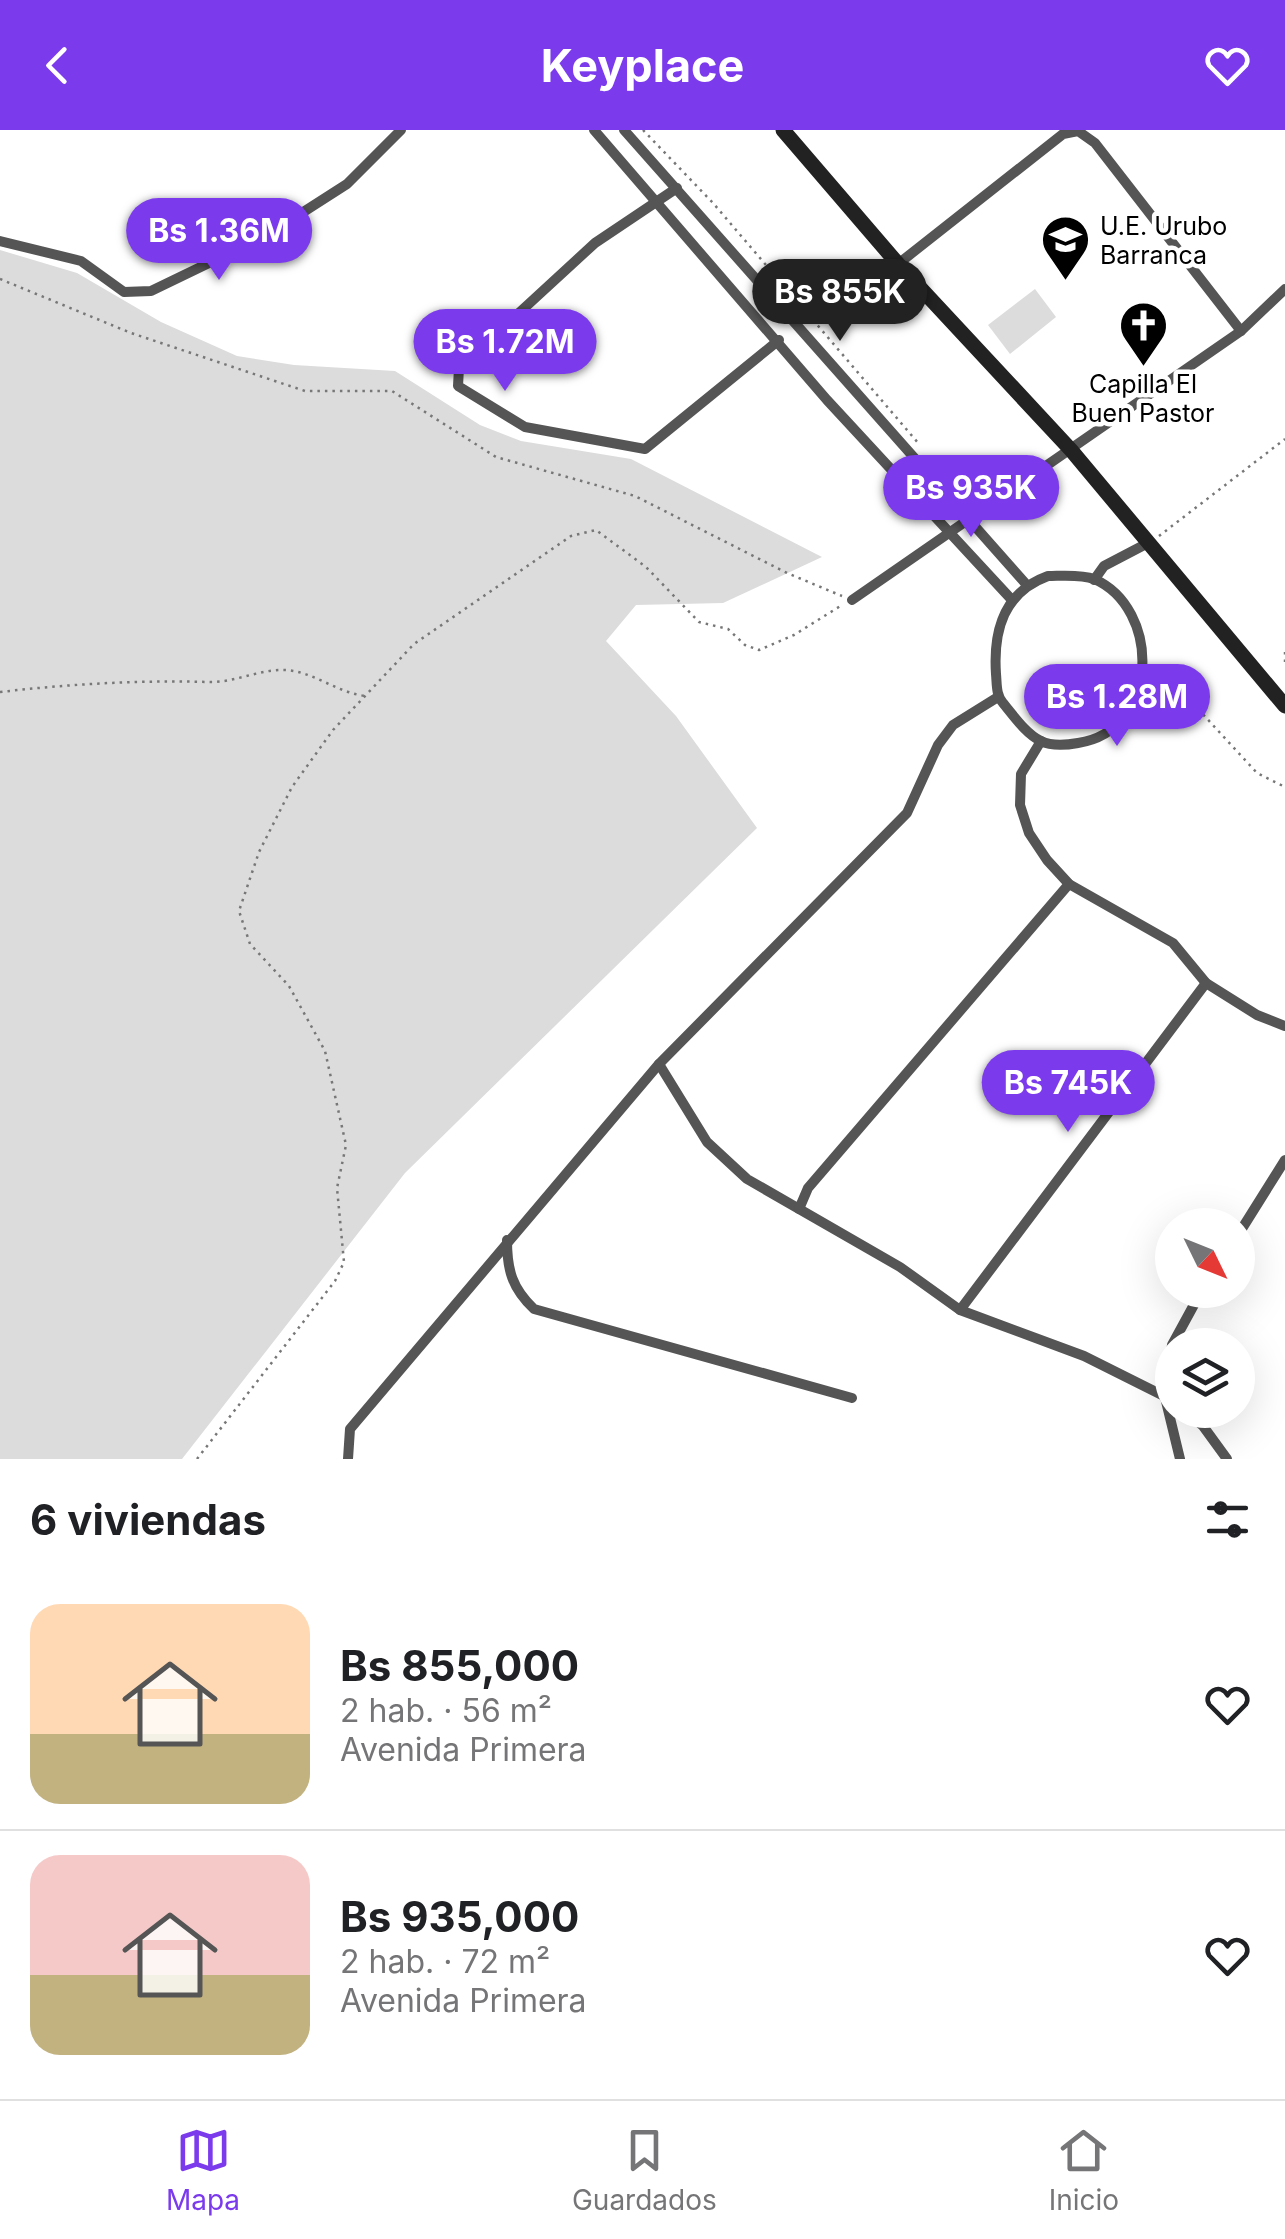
<!DOCTYPE html>
<html lang="es">
<head>
<meta charset="utf-8">
<style>
  :root { --surface:#fff; --page:#f2f2f2; --text:#202124; --muted:#757577; --line:#e0e0e0; --accent:#7c3aed }
  body { margin:0; font-family:Inter,sans-serif; background:var(--page); color:var(--text); height:100vh; display:flex; flex-direction:column; font-size:38px; white-space:nowrap }
  * { box-sizing:border-box; margin:0 }
  p { font-size:32px; color:var(--muted) }
  .icon { flex:none; width:55px; height:55px; fill:none; stroke:currentColor; stroke-width:2; stroke-linecap:round; stroke-linejoin:round }
  .map { position:relative; height:1329px; overflow:hidden }
  .details { display:flex; flex-direction:column; background:var(--surface); flex:1 }
  .details>* { flex:none }
  .needle { width:65px; rotate:133deg }
  .tools { position:absolute; left:1155px; top:1078px; display:grid; gap:20px }
  .tools a { display:grid; place-items:center; width:100px; height:100px; border-radius:50%; background:var(--surface); box-shadow:0 10px 40px #0002; font-size:50px }
  .price { position:absolute; translate:-50% -85px; padding:0 22px; border-radius:35px; background:var(--accent); color:#fff; font-size:32px; line-height:65px; filter:drop-shadow(0 2px 5px #0008) }
  .price::after { content:''; position:absolute; left:50%; top:60px; width:30px; height:22px; margin-left:-15px; background:inherit; clip-path:polygon(0 0,100% 0,50% 100%) }
  .price.on { background:#222; color:#fff }
  ul { padding:0; list-style:none }
  li { display:flex; align-items:center; gap:30px; height:250px; padding:0 30px }
  li+li { border-top:2px solid var(--line) }
  li span { display:grid; place-items:center; flex:none; width:280px; height:200px; border-radius:30px; color:#555 }
  li>.icon { margin-inline-start:auto }
  span .icon { width:120px; height:120px; fill:#fffc; stroke-width:1 }
  li b { font-size:42px }
  h2 { display:flex; justify-content:space-between; align-items:center; height:120px; padding:0 30px; font-size:42px }
  header { display:flex; justify-content:space-between; align-items:center; height:130px; padding:0 30px; background:var(--accent); color:#fff; font-size:45px; font-weight:700 }
  .tabs { display:flex; justify-content:space-around; align-items:center; height:140px; border-top:2px solid var(--line); background:var(--surface); font-size:28px; color:var(--muted) }
  .tabs a { display:grid; justify-items:center; gap:5px }
  .tabs .on { color:var(--accent) }
  .map>svg:first-child { display:block }
</style>
</head>
<body>
<header><svg class="icon" aria-label="back" viewBox="0 0 24 24"><path d="M15 5l-7 7 7 7"/></svg>Keyplace<svg class="icon" aria-label="heart" viewBox="0 0 24 24"><path d="M12 20l-8-8c-3-5 5-10 8-4 3-6 11-1 8 4z"/></svg></header>
<div class="map">
<svg width="1285" height="1329" viewBox="0 0 1285 1329">
  <rect width="100%" height="100%" fill="#fff"/>
  <g fill="#dcdcdc">
    <path d="M0 120 77 143 161 192 237 226 294 235 395 241 480 295 521 311 631 329 822 427 723 473 636 475 606 511 676 586 757 698 405 1043 182 1329H0Z"/>
    <path d="M1035 159 1056 187 1010 224 988 195Z"/>
  </g>
  <g fill="none" stroke-linecap="round" stroke-linejoin="round">
    <g stroke="#777" stroke-width="2.5" stroke-dasharray="2.5 5" stroke-linecap="butt">
      <path d="M643 0 713 73 919 314"/>
      <path d="M0 149 131 203 305 261H392L496 327 635 366 787 443 842 466"/>
      <path d="M1159 406 1285 309"/>
      <path d="M1285 522V535"/>
      <path d="M1154 541 1165 543 1257 643 1285 657"/>
      <path d="M0 562C70 554 139 550 209 552 234 553 259 539 285 540 313 541 337 563 366 566"/>
      <path d="M197 1329 335 1151 344 1132 337 1058 346 1015 325 921 289 856 250 814 239 781 259 722 292 657 333 600 414 514 571 406 596 400 646 437 699 492 728 499 745 515 759 520 794 505 842 475"/>
    </g>
    <g stroke="#555" stroke-width="10">
      <path d="M594 0 827 270 1012 470"/>
      <path d="M624 0 1026 454"/>
      <path d="M677 58 595 113 459 238 458 256 525 297 645 319 779 210"/>
      <path d="M0 111 81 131 124 162 151 161 269 104 347 54 401 0"/>
      <path d="M898 134 1063 4 1078 1 1095 13 1241 201"/>
      <path d="M1048 446C1061 446 1081 444 1094 449 1161 478 1161 600 1078 613 1067 615 1051 616 1041 611 1026 604 1013 585 1003 573 996 565 997 555 996 544 993 500 1004 462 1048 446Z"/>
      <path d="M1094 450 1104 436 1148 413"/>
      <path d="M852 470 1241 201 1285 159"/>
      <path d="M1041 611 1021 644 1020 675 1029 703 1047 730 1069 754 1173 813 1206 853 1257 885 1285 896"/>
      <path d="M659 934 707 1012 747 1049 900 1137 960 1180 1084 1226 1172 1270"/>
      <path d="M799 1079 808 1058 1069 754"/>
      <path d="M1238 1105 1285 1030"/>
      <path d="M507 1110C507 1140 512 1158 534 1179L852 1268"/>
      <path d="M960 1180 1206 853"/>
      <path d="M1184 1280 1203 1296 1227 1329"/>
      <path d="M348 1329 350 1299 659 934 907 683 938 615 953 595 998 567"/>
      <path d="M1180 1329 1164 1263 1172 1215 1202 1160"/>
    </g>
    <path stroke="#222" stroke-width="15" d="M783 0 898 134 1071 320 1285 576"/>
  </g>
  <defs>
    <symbol id="school-pin" viewBox="-11 -11 22 30"><path d="M0 17L-7.5 6A9.5 9.5 0 1 1 7.5 6Z" fill="#000" stroke="#fff"/><path d="M0-5L7-2L0 1L-7-2ZM-4 1L0 2.5L4 1V4Q0 6-4 4Z" fill="#fff"/></symbol>
    <symbol id="church-pin" viewBox="-11 -11 22 30"><path d="M0 17L-7.5 6A9.5 9.5 0 1 1 7.5 6Z" fill="#000" stroke="#fff"/><path d="M-1.2-6h2.4v3.5h3.3v2.4h-3.3V6h-2.4V-.1h-3.3v-2.4h3.3Z" fill="#fff"/></symbol>
  </defs>
  <g fill-rule="evenodd">
    <use href="#school-pin" x="1038" y="82" width="55" height="75"/>
    <use href="#church-pin" x="1116" y="168" width="55" height="75"/>
  </g>
  <g text-anchor="middle" stroke-width="9" stroke-linejoin="round" paint-order="stroke">
    <g font-size="25" fill="#000" stroke="#fff" text-anchor="start">
      <text x="1100" y="105">U.E. Urubo<tspan x="1100" dy="29">Barranca</tspan></text>
      <text x="1143" y="263" text-anchor="middle">Capilla El<tspan x="1143" dy="29">Buen Pastor</tspan></text>
    </g>
  </g>
</svg>
<div class="tools">
<a><svg class="needle" viewBox="-14 -14 28 28"><path d="M0-13l5 13h-10z" fill="#e53935"/><path d="M0 13l5-13h-10z" fill="#757577"/></svg></a>
<a><svg class="icon" aria-label="layers" viewBox="0 0 24 24"><path d="M12 4l9 5-9 5-9-5zM3 14l9 5 9-5"/></svg></a>
</div>
<b class="price" style="left:219px;top:153px">Bs 1.36M</b>
<b class="price on" style="left:840px;top:214px">Bs 855K</b>
<b class="price" style="left:505px;top:264px">Bs 1.72M</b>
<b class="price" style="left:971px;top:410px">Bs 935K</b>
<b class="price" style="left:1117px;top:619px">Bs 1.28M</b>
<b class="price" style="left:1068px;top:1005px">Bs 745K</b>
</div>
<section class="details">
<h2>6 viviendas<svg class="icon" aria-label="filters" viewBox="0 0 24 24"><path d="M4 7h16M4 17h16"/><circle cx="9" cy="7" r="2"/><circle cx="15" cy="17" r="2"/></svg></h2>
<ul>
<li><span style="background:linear-gradient(#ffd9b3 65%,#c2b280 0)"><svg class="icon" aria-label="home" viewBox="0 0 24 24"><path d="M3 11l9-7 9 7M6 9v11h12V9"/></svg></span><div><b>Bs 855,000</b><p>2 hab. · 56 m²</p><p>Avenida Primera</p></div><svg class="icon" aria-label="heart" viewBox="0 0 24 24"><path d="M12 20l-8-8c-3-5 5-10 8-4 3-6 11-1 8 4z"/></svg></li>
<li><span style="background:linear-gradient(#f6c9c9 60%,#c2b280 0)"><svg class="icon" aria-label="home" viewBox="0 0 24 24"><path d="M3 11l9-7 9 7M6 9v11h12V9"/></svg></span><div><b>Bs 935,000</b><p>2 hab. · 72 m²</p><p>Avenida Primera</p></div><svg class="icon" aria-label="heart" viewBox="0 0 24 24"><path d="M12 20l-8-8c-3-5 5-10 8-4 3-6 11-1 8 4z"/></svg></li>
</ul>
</section>
<nav class="tabs">
<a class="on"><svg class="icon" aria-label="map" viewBox="0 0 24 24"><path d="M3 6l6-2 6 2 6-2v14l-6 2-6-2-6 2zM9 4v14M15 6v14"/></svg>Mapa</a>
<a><svg class="icon" aria-label="saved" viewBox="0 0 24 24"><path d="M7 4h10v16l-5-4-5 4z"/></svg>Guardados</a>
<a><svg class="icon" aria-label="home" viewBox="0 0 24 24"><path d="M3 11l9-7 9 7M6 9v11h12V9"/></svg>Inicio</a>
</nav>
</body>
</html>
